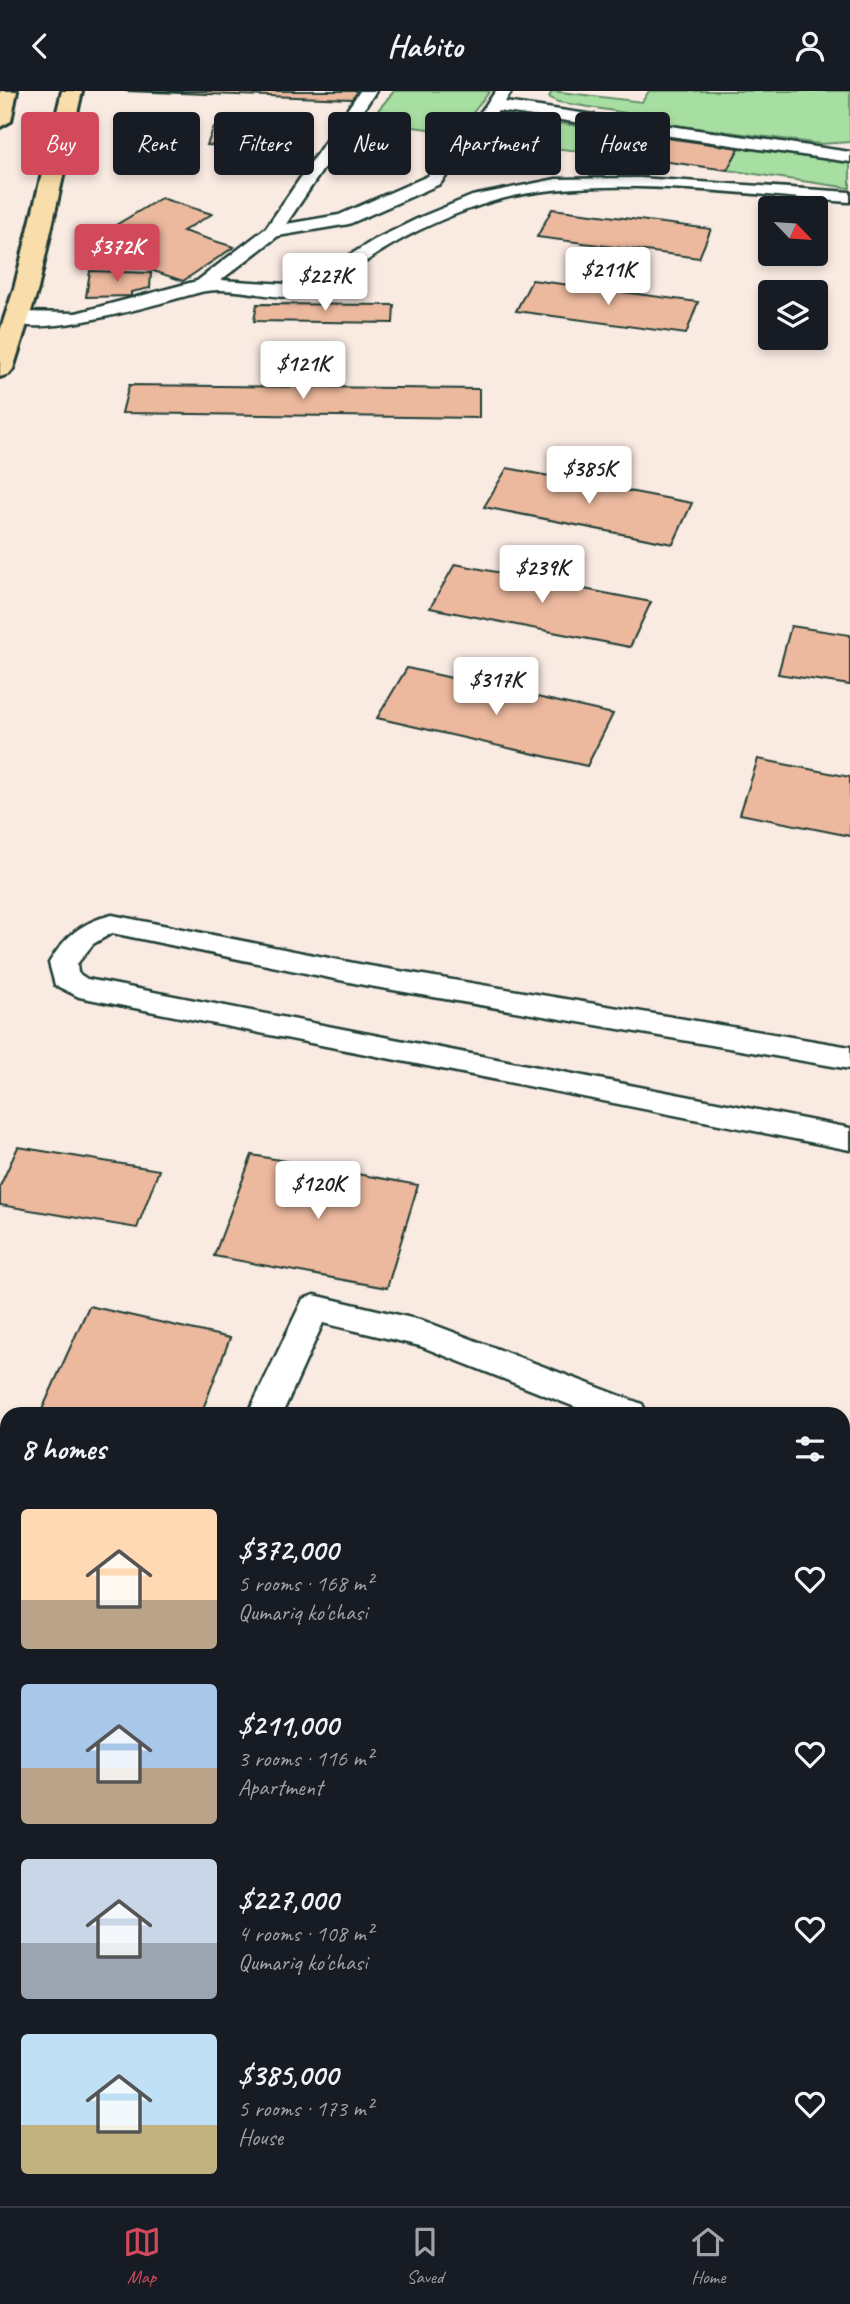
<!DOCTYPE html>
<html lang="en">
<head>
<meta charset="utf-8">
<style>
  :root { --surface:#171b24; --page:#242831; --text:#f1f3f6; --muted:#9ea1a6; --line:#363941; --accent:#d1495b }
  body { margin:0; font-family:Caveat,sans-serif; background:var(--page); color:var(--text); height:100vh; display:flex; flex-direction:column; font-size:26px; white-space:nowrap }
  * { box-sizing:border-box; margin:0 }
  p { font-size:23px; color:var(--muted) }
  .icon { flex:none; width:38px; height:38px; fill:none; stroke:currentColor; stroke-width:2; stroke-linecap:round; stroke-linejoin:round }
  .map { position:relative; flex:1; overflow:hidden }
  .side { position:absolute; left:0px; top:1316px; width:850px; height:800px; display:flex; flex-direction:column; background:var(--surface); border-radius:21px 21px 0 0; box-shadow:0 4px 10px #0003 }
  .side>* { flex:none }
  .hud { position:absolute; left:21px; top:21px; width:808px; height:63px; display:flex; gap:14px }
  .needle { width:46px; rotate:115deg }
  .fabs { position:absolute; left:758px; top:105px; display:grid; gap:14px }
  .fabs a { display:grid; place-items:center; width:70px; height:70px; border-radius:7px; background:var(--surface); box-shadow:0 4px 10px #0003; font-size:35px }
  .price { position:absolute; translate:-50% -60px; padding:0 16px; border-radius:7px; background:#fff; color:#222; font-size:23px; line-height:46px; filter:drop-shadow(0 2px 4px #0008) }
  .price::after { content:''; position:absolute; left:50%; top:42px; width:21px; height:16px; margin-left:-10px; background:inherit; clip-path:polygon(0 0,100% 0,50% 100%) }
  .price.on { background:var(--accent); color:#fff }
  ul { padding:0; list-style:none }
  li { display:flex; align-items:center; gap:21px; height:175px; padding:0 21px }
  li span { display:grid; place-items:center; flex:none; width:196px; height:140px; border-radius:7px; color:#555 }
  li>.icon { margin-inline-start:auto }
  span .icon { width:84px; height:84px; fill:#fffc; stroke-width:1 }
  li b { font-size:30px }
  h2 { display:flex; justify-content:space-between; align-items:center; height:84px; padding:0 21px; font-size:30px }
  .pill { padding:0 24px; border-radius:7px; background:var(--surface); box-shadow:0 4px 10px #0003; font-size:24px; line-height:63px }
  .pill.on { background:var(--accent); color:#fff }
  header { display:flex; justify-content:space-between; align-items:center; height:91px; padding:0 21px; background:var(--surface); font-size:32px; font-weight:700 }
  .tabs { display:flex; justify-content:space-around; align-items:center; height:98px; border-top:2px solid var(--line); background:var(--surface); font-size:19px; color:var(--muted) }
  .tabs a { display:grid; justify-items:center; gap:4px }
  .tabs .on { color:var(--accent) }
  .map>svg:first-child { display:block }
</style>
</head>
<body>
<header><svg class="icon" aria-label="back" viewBox="0 0 24 24"><path d="M15 5l-7 7 7 7"/></svg>Habito<svg class="icon" aria-label="person" viewBox="0 0 24 24"><circle cx="12" cy="8" r="4"/><path d="M4 21q1-7 8-7t8 7"/></svg></header>
<div class="map">
<svg width="850" height="2115" viewBox="0 0 850 2115">
  <rect width="100%" height="100%" fill="#f9eae2"/>
  <filter id="ink" filterUnits="userSpaceOnUse"><feTurbulence type="fractalNoise" baseFrequency=".0143" numOctaves="2"/><feDisplacementMap in="SourceGraphic" scale="14" xChannelSelector="R" yChannelSelector="G"/><feConvolveMatrix kernelMatrix="1 2 1 2 8 2 1 2 1" color-interpolation-filters="sRGB"/></filter>
  <g filter="url(#ink)">
    <g fill="#a7dea1" stroke="#638e6a" stroke-width="2">
      <path d="M394 0H490L457 42 369 30Z"/>
      <path d="M552 0 642 11 649 0H850V51L820 53 668 33 651 26 558 11 549 6Z"/>
      <path d="M534 29 645 44 632 66 544 56 552 41 526 38Z"/>
      <path d="M739 57 850 72V97L727 79Z"/>
    </g>
    <g fill="#ecb99e" stroke="#1f3d34" stroke-width="2">
      <path d="M125 0H359L352 8Z"/>
      <path d="M509 35 526 38 553 41 544 56 500 51Z"/>
      <path d="M214 36 288 39 281 57 207 54Z"/>
      <path d="M645 44 739 57 727 79 632 66Z"/>
      <path d="M161 107 212 123 183 140 234 156 183 190 118 168 123 165 104 158 96 146Z"/>
      <path d="M552 118 711 138 699 167 537 146Z"/>
      <path d="M90 180 151 182 150 197 131 201V205L86 206Z"/>
      <path d="M532 189 698 211 686 243 516 220Z"/>
      <path d="M257 213 394 214 393 232 254 230Z"/>
      <path d="M129 294 479 298V327L122 322Z"/>
      <path d="M507 377 692 412 673 453 484 416Z"/>
      <path d="M455 473 651 511 630 556 430 517Z"/>
      <path d="M791 535 850 544V594L778 583Z"/>
      <path d="M407 577 613 623 587 675 377 627Z"/>
      <path d="M758 668 850 686V745L740 723Z"/>
      <path d="M18 1056 159 1079 137 1137 0 1114V1095Z"/>
      <path d="M252 1064 418 1094 387 1197 214 1165Z"/>
      <path d="M89 1215 230 1247 201 1323H40Z"/>
      <path d="M844 2021 850 2025V2115H743L734 2109H844Z"/>
    </g>
    <g fill="none" stroke-linecap="round" stroke-linejoin="round">
      <defs>
        <g id="service">
          <path d="M360 0H376L286 133 339 124 428 85 464 44 496 0H512L505 11 850 61V71L498 20 440 93 349 133 278 145 221 189 302 194 374 149 421 126 472 105 556 88 639 87 850 101V111C743 104 581 79 481 114 448 125 414 140 385 158 367 168 325 202 308 205 272 211 232 192 197 202 167 210 28 253 7 227L17 221 76 222 197 190 266 137Z"/>
          <path d="M112 824 364 874 850 956V978L364 894 112 842 93 853 77 873 78 882 87 888 850 1037V1059L79 906 55 894 49 872C65 845 82 831 112 824Z"/>
          <path d="M314 1204 424 1230 642 1313 647 1323H593L420 1255 323 1232 282 1323H248L303 1208Z"/>
          <path d="M844 1391 850 1393V1424L844 1422Z"/>
          <path d="M590 2109H640L643 2115H593Z"/>
        </g>
        <g id="primary">
          <path d="M0 0H17L11 30 0 36Z"/>
          <path d="M62 0H82L38 198 13 278 9 283 0 286V240L14 198Z"/>
        </g>
      </defs>
      <use href="#service" stroke="#1f3d34" stroke-width="5"/>
      <use href="#primary" stroke="#1f3d34" stroke-width="6"/>
      <use href="#service" fill="#fff" fill-rule="evenodd"/>
      <use href="#primary" fill="#f9deab" fill-rule="evenodd"/>
      <path stroke="#1f3d34" stroke-width="7" stroke-dasharray="13 7" stroke-linecap="butt" d="M844 1601 850 1605"/>
    </g>
  </g>
</svg>
<div class="fabs">
<a><svg class="needle" viewBox="-14 -14 28 28"><path d="M0-13l5 13h-10z" fill="#e53935"/><path d="M0 13l5-13h-10z" fill="#9ea1a6"/></svg></a>
<a><svg class="icon" aria-label="layers" viewBox="0 0 24 24"><path d="M12 4l9 5-9 5-9-5zM3 14l9 5 9-5"/></svg></a>
</div>
<b class="price on" style="left:117px;top:193px">$372K</b>
<b class="price" style="left:608px;top:216px">$211K</b>
<b class="price" style="left:325px;top:222px">$227K</b>
<b class="price" style="left:303px;top:310px">$121K</b>
<b class="price" style="left:589px;top:415px">$385K</b>
<b class="price" style="left:542px;top:514px">$239K</b>
<b class="price" style="left:496px;top:626px">$317K</b>
<b class="price" style="left:318px;top:1130px">$120K</b>
<div class="hud">
<a class="pill on">Buy</a>
<a class="pill">Rent</a>
<a class="pill">Filters</a>
<a class="pill">New</a>
<a class="pill">Apartment</a>
<a class="pill">House</a>
</div>
<section class="side">
<h2>8 homes<svg class="icon" aria-label="filters" viewBox="0 0 24 24"><path d="M4 7h16M4 17h16"/><circle cx="9" cy="7" r="2"/><circle cx="15" cy="17" r="2"/></svg></h2>
<ul>
<li><span style="background:linear-gradient(#ffd9b3 65%,#b9a48a 0)"><svg class="icon" aria-label="home" viewBox="0 0 24 24"><path d="M3 11l9-7 9 7M6 9v11h12V9"/></svg></span><div><b>$372,000</b><p>5 rooms · 168 m²</p><p>Qumariq ko'chasi</p></div><svg class="icon" aria-label="heart" viewBox="0 0 24 24"><path d="M12 20l-8-8c-3-5 5-10 8-4 3-6 11-1 8 4z"/></svg></li>
<li><span style="background:linear-gradient(#a9c7e8 60%,#b9a48a 0)"><svg class="icon" aria-label="home" viewBox="0 0 24 24"><path d="M3 11l9-7 9 7M6 9v11h12V9"/></svg></span><div><b>$211,000</b><p>3 rooms · 116 m²</p><p>Apartment</p></div><svg class="icon" aria-label="heart" viewBox="0 0 24 24"><path d="M12 20l-8-8c-3-5 5-10 8-4 3-6 11-1 8 4z"/></svg></li>
<li><span style="background:linear-gradient(#c9d6e8 60%,#9aa5b1 0)"><svg class="icon" aria-label="home" viewBox="0 0 24 24"><path d="M3 11l9-7 9 7M6 9v11h12V9"/></svg></span><div><b>$227,000</b><p>4 rooms · 108 m²</p><p>Qumariq ko'chasi</p></div><svg class="icon" aria-label="heart" viewBox="0 0 24 24"><path d="M12 20l-8-8c-3-5 5-10 8-4 3-6 11-1 8 4z"/></svg></li>
<li><span style="background:linear-gradient(#bfe0f5 65%,#c2b280 0)"><svg class="icon" aria-label="home" viewBox="0 0 24 24"><path d="M3 11l9-7 9 7M6 9v11h12V9"/></svg></span><div><b>$385,000</b><p>5 rooms · 173 m²</p><p>House</p></div><svg class="icon" aria-label="heart" viewBox="0 0 24 24"><path d="M12 20l-8-8c-3-5 5-10 8-4 3-6 11-1 8 4z"/></svg></li>
</ul>
</section>
</div>
<nav class="tabs">
<a class="on"><svg class="icon" aria-label="map" viewBox="0 0 24 24"><path d="M3 6l6-2 6 2 6-2v14l-6 2-6-2-6 2zM9 4v14M15 6v14"/></svg>Map</a>
<a><svg class="icon" aria-label="saved" viewBox="0 0 24 24"><path d="M7 4h10v16l-5-4-5 4z"/></svg>Saved</a>
<a><svg class="icon" aria-label="home" viewBox="0 0 24 24"><path d="M3 11l9-7 9 7M6 9v11h12V9"/></svg>Home</a>
</nav>
</body>
</html>
